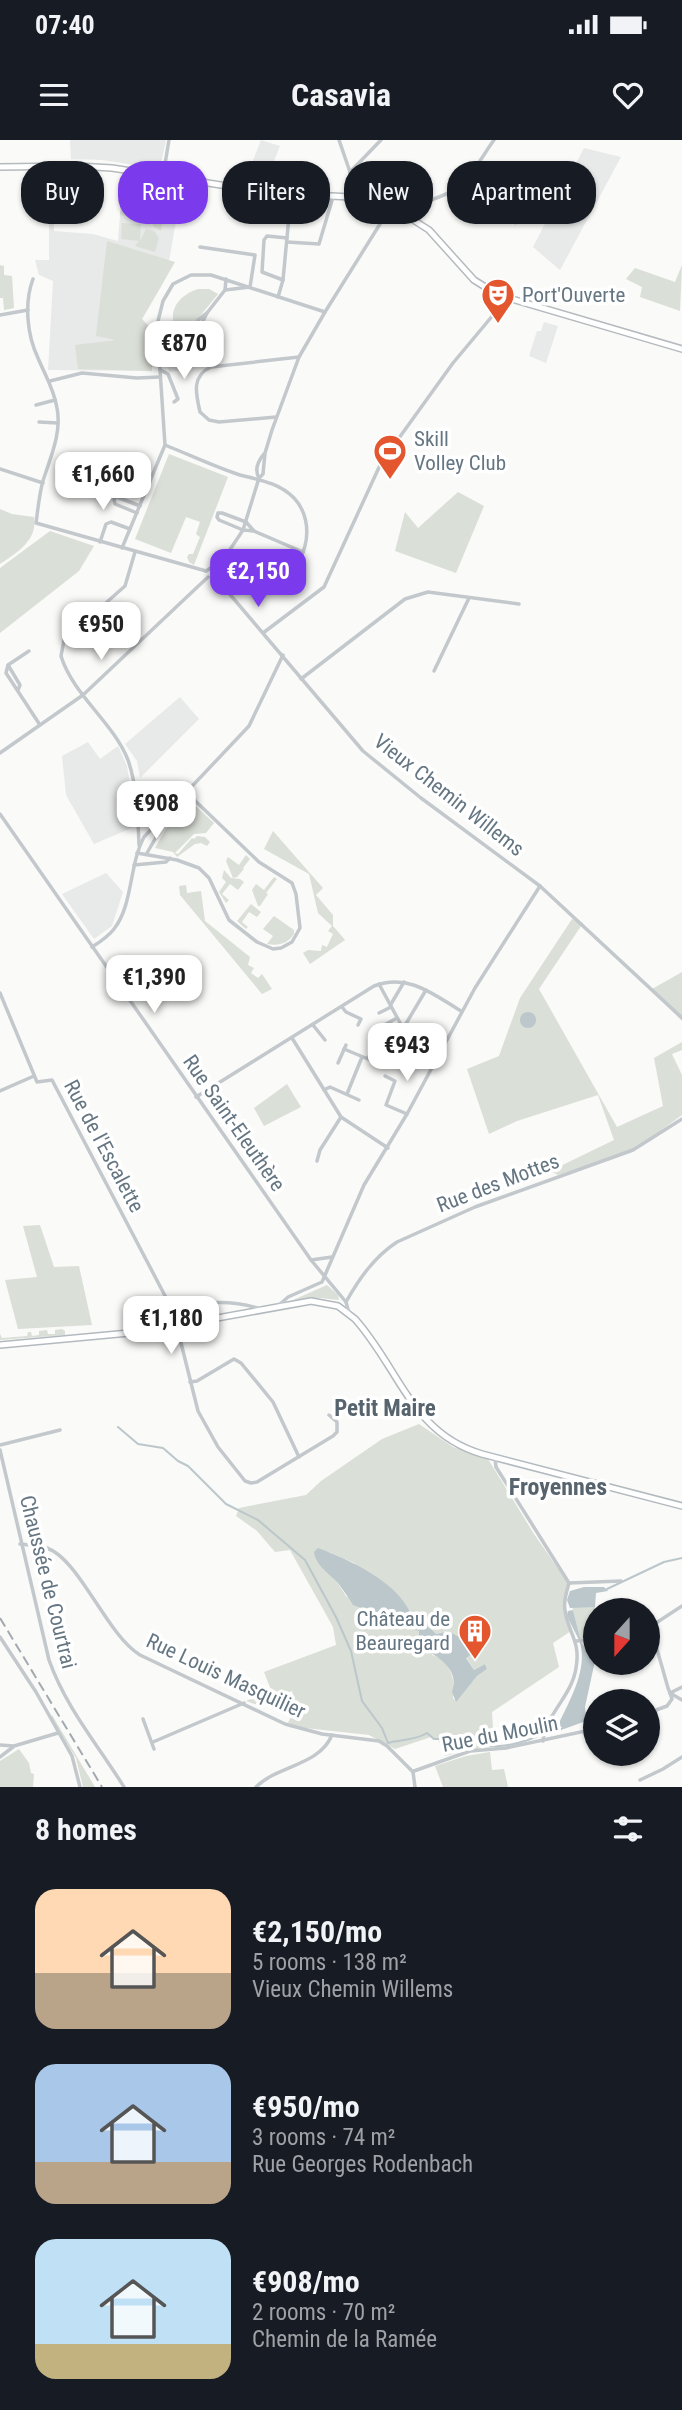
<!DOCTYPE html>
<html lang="en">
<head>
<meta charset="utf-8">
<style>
  :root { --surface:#171b24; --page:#242831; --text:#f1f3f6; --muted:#9ea1a6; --accent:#7c3aed }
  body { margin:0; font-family:"Roboto Condensed",sans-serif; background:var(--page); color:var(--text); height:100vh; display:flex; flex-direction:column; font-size:26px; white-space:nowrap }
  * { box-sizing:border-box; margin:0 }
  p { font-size:23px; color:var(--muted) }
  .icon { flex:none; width:38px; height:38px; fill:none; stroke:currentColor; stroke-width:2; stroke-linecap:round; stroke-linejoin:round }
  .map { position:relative; height:1647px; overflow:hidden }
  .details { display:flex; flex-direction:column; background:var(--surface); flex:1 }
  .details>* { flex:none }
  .hud { position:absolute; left:21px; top:21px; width:640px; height:63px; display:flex; gap:14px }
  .needle { width:46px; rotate:201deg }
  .fabs { position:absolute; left:583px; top:1458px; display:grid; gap:14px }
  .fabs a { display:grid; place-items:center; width:77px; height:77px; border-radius:50%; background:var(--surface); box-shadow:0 2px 5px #0004; font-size:35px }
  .price { position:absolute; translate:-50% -60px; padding:0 16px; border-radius:14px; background:#fff; color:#222; font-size:23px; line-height:46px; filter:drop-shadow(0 2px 4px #0008) }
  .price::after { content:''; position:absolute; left:50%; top:42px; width:21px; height:16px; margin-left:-10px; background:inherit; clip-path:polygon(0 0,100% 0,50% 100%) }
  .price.current { background:var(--accent); color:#fff }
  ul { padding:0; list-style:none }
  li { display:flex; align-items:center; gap:21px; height:175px; padding:0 35px }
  li span { display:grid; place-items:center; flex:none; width:196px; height:140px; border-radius:21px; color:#555 }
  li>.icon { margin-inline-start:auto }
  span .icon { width:84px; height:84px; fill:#fffc; stroke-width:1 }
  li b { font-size:30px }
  h2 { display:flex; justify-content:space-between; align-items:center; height:84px; padding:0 35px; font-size:30px }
  .chip { padding:0 24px; border-radius:28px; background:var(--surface); box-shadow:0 2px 5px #0004; font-size:24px; line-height:63px }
  .chip.current { background:var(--accent); color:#fff }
  .status { display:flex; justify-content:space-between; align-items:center; height:49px; padding:0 35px; background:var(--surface); direction:ltr }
  .status svg { height:19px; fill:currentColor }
  header { display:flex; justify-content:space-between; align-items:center; height:91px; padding:0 35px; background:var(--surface); font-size:32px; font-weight:700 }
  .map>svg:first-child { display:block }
</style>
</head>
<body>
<div class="status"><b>07:40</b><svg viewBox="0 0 49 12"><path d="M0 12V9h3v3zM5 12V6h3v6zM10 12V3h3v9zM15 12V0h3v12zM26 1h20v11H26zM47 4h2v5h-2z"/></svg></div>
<header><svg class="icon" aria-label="menu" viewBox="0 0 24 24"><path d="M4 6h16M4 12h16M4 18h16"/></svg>Casavia<svg class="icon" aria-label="heart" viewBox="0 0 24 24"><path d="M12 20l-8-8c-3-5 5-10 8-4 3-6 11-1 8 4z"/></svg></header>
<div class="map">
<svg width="682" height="1647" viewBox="0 0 682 1647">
  <rect width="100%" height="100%" fill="#fafaf8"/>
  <g fill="#e8e9e9">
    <path d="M70 0H166L160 29 102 20 71 19Z"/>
    <path d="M261 0 280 6 265 44 245 41Z"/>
    <path d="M584 8 621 17 560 130 533 107Z"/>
    <path d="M54 33V91L93 94 118 101 123 36 171 44 166 74 177 76 166 138 142 179 153 191 152 231 48 230 53 141 39 135 35 120H49V36Z"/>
    <path d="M174 180 178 192 197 210 182 230 170 232 162 219 161 183Z"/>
    <path d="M544 182 558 186 546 223 529 216 537 191H541Z"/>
    <path d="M180 557 199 579 140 638 137 621 125 604Z"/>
    <path d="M88 602 100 619 118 606 119 608 127 626 133 664 134 687 94 704 66 655 62 616Z"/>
    <path d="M106 733 123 752 112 786 94 799 62 754Z"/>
  </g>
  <g fill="#dadfd7" fill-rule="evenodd">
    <path d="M124 54 146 60C140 71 133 77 120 75L122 55Z"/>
    <path d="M166 57 161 91 153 86 154 59Z"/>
    <path d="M150 59 151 61 150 85 135 79Z"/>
    <path d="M490 59 522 73 516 85 484 70Z"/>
    <path d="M122 83 141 84 140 101 146 89 154 91 159 98 155 112 135 106 139 101 121 99Z"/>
    <path d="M107 101 175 122 142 179 151 189 152 231 78 229 75 205 116 200 96 196Z"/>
    <path d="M0 125 4 126V135L12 136 14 168 4 170 3 158H0Z"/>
    <path d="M682 125 680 171 640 157 642 147 626 139 635 128 675 142Z"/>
    <path d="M198 149H209L218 154 183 197C163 178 175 156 198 149Z"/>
    <path d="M169 314 228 337 194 425 189 422 187 417 189 414H193L200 397 196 394 200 382 186 377 171 413 135 399Z"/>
    <path d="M458 352 484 366 456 433 395 411 405 372 418 388Z"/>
    <path d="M0 369 12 374 34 377C38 400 17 413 0 424Z"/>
    <path d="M50 391 94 406 79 431 0 493V428Z"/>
    <path d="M189 660 214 683 206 693 194 694 175 713 178 714 192 698 194 699 197 696 205 697 210 702 207 706 201 703 195 704 177 717 173 712 155 708 166 689 176 679 177 672Z"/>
    <path d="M273 691 323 748 316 755 333 775V786L345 800 310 824 303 813 308 810 321 811 322 805 327 807 333 794 328 791 332 786 318 773 309 734 264 709Z"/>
    <path d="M246 715 250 719 243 728 244 729 237 737 233 738 226 721 228 717 239 725Z"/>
    <path d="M224 730 231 738 240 739 244 742 238 750 230 744 222 754 229 760 226 763 219 752 226 742 222 738Z"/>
    <path d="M274 737 277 739 266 753 268 754 260 766H258L252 750 256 744 264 750Z"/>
    <path d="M186 745 187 753 201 751 205 781 250 817 248 825 254 828 251 833 258 838 262 834 272 849 262 854 180 755 179 746Z"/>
    <path d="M251 764 261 772 257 777 249 772 242 782 248 787 246 789 237 781Z"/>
    <path d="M274 776 294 790V794C287 804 279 806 267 804L273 796 263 789Z"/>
    <path d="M572 779 583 783 539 849 617 987 663 966 654 918 682 902V910L672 914 682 935V975L641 1005 619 1015 558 1035 550 1031 614 1000 598 955 517 981 489 994 467 929 499 916 520 858Z"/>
    <path d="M682 832V881L652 849Z"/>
    <path d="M287 944 301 967 264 986 254 968Z"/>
    <path d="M40 1085 54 1127 79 1126 92 1185 18 1189 5 1140 37 1137 23 1086Z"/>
    <path d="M327 1145 338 1155 339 1160 320 1158 293 1160Z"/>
    <path d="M62 1189 65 1191V1195L0 1200V1194L2 1198 27 1196 28 1192H31L32 1196 39 1195V1191L47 1190 48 1194H55V1190Z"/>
    <path d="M419 1284 453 1307 488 1319 534 1394 568 1443 565 1467 571 1491 553 1503 559 1527 492 1572 494 1607 469 1610 445 1616 438 1599 431 1597 395 1609 369 1595 305 1588 288 1583 296 1565 292 1551 260 1566 246 1561 271 1550 264 1532 336 1505 333 1487 290 1410 275 1412 257 1391 236 1376 239 1368 306 1355 321 1341 382 1299ZM329 1412 354 1423 407 1483 401 1478 378 1475 346 1456 337 1442ZM413 1485H420L436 1494 446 1491 470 1503 477 1511 466 1517 474 1530 485 1524 487 1529 477 1536 456 1561 453 1558C456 1541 451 1520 432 1515V1506L427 1501 422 1500 420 1491 410 1488Z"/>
    <path d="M572 1466 595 1467 594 1499H580Z"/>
    <path d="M52 1575 95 1647H83L76 1618 52 1580Z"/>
    <path d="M19 1609 29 1623 31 1633 34 1634 33 1647H0V1621Z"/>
    <path d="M490 1612 492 1630 504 1629 508 1647H443L435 1626 466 1616Z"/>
  </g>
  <g fill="#bbc7cb">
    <circle cx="528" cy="880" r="8"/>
    <path d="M318 1408C348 1419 400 1443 411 1475L407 1484C392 1475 371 1472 353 1465 349 1458 343 1450 338 1443 329 1433 316 1426 314 1412Z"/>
    <path d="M584 1447H604L608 1451 596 1453 595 1467 570 1468 567 1460 570 1451Z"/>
    <path d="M573 1470 581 1502 595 1521 585 1567 586 1581 564 1589 560 1586V1581C571 1558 589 1526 579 1500 575 1492 570 1483 567 1475L568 1471Z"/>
    <path d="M411 1484C424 1485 426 1484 436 1494L448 1491 470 1503 477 1511 466 1518 474 1530 485 1524 487 1529 477 1536 456 1562 452 1552C459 1533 444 1520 429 1512L432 1506 427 1501 419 1499V1491L409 1487Z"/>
  </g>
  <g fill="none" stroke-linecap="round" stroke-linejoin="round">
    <g stroke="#bbc7cb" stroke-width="2">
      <path d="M118 1287 138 1304 163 1308 178 1321 188 1326 226 1364 258 1380 305 1420 336 1477 351 1511 362 1561 382 1588 388 1603C401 1599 414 1601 427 1593L434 1599H459L465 1607 478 1603C497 1611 526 1602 542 1594 550 1590 556 1594 563 1588"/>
      <path d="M607 1449 664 1422 682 1418"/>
    </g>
    <defs>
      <path id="secondary" d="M0 1205 140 1192 311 1161 338 1166 355 1179C399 1228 412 1294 482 1314L682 1366"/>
      <path id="primary" d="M0 27 77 26 112 28 272 53 351 57 373 61 404 74 429 90 474 140 498 155 682 209"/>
    </defs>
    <use href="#secondary" stroke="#b3babf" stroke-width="8"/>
    <use href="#primary" stroke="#b5babe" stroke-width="8"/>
    <g stroke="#c3c8cc" stroke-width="3.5">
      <path d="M339 0 350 32 351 57"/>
      <path d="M350 32 381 0"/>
      <path d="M163 36 169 0"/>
      <path d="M405 74C413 63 442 59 455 49 471 38 483 15 494 0"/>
      <path d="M287 102 319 104 333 57"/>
      <path d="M200 107 255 115 250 147 225 150 226 139"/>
      <path d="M33 139C24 163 27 195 38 218 45 235 54 249 57 268 62 293 50 318 43 341 39 355 38 369 36 383L206 431"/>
      <path d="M283 140 262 132 264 100 267 96 287 98"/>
      <path d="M278 157 283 140 291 55"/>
      <path d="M0 175 28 170"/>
      <path d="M198 184V180L207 173 225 150"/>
      <path d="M185 200 198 184 202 183 207 173"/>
      <path d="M160 230 168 234 178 259 174 262"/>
      <path d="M50 241 82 233 137 238 160 237"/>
      <path d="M36 265 55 260"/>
      <path d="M276 277 219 282 209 280 200 272C196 254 191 236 211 227L299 217"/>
      <path d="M39 282 58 283"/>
      <path d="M165 305C190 315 215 327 240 335 260 340 279 343 294 358 318 383 307 433 271 441 254 444 235 438 218 434"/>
      <path d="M0 329 43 343"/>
      <path d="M259 338 263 334 265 313 272 290 299 217 325 172 390 68"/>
      <path d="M147 349 125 341 124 336 130 333 150 342"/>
      <path d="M137 373 115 364 114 359 117 357 140 366"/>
      <path d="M218 373H222L246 382 254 391 243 390 219 380 217 377Z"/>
      <path d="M254 391 303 412"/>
      <path d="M100 402 106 384 111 382 130 389"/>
      <path d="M122 408 165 305 157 185 163 161 173 144 191 135H211L325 172"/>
      <path d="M135 412 125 446 64 500 61 516C73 555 113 582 128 620 137 645 138 678 139 705"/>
      <path d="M206 431 212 427 217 429"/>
      <path d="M218 433 217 429 243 390 259 338C254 329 258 321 264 314"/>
      <path d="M216 438 363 611 421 658 540 746 682 878"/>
      <path d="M263 493 324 447 381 323 453 223 499 168 504 158"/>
      <path d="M29 511 8 525 6 533 40 585"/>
      <path d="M8 525 20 545 18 550"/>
      <path d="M434 531 469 458"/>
      <path d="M301 539 405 459 428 452 519 464"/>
      <path d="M0 613 83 555 208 437"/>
      <path d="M0 674 311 1120 346 1162 349 1173"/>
      <path d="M137 713 177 720 199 728 209 738 229 780 257 802 273 809 281 808 292 802 300 788 296 754 292 743 259 722 186 652"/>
      <path d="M147 713 163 685 190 655"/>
      <path d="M134 725 166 722 170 718"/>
      <path d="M92 807C100 802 108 797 114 789 133 765 129 725 144 697L249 586 283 515"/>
      <path d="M379 844 405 892 400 900 395 903"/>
      <path d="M0 853 37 942 52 940 173 1171 198 1271 218 1307 245 1341 251 1343 257 1342 333 1296 337 1292V1282L329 1275"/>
      <path d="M391 864 404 842"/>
      <path d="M342 867 346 872 361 879 358 885"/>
      <path d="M379 873 391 867"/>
      <path d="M386 884 397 878"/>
      <path d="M313 885 325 900"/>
      <path d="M404 887 426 850"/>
      <path d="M292 898 341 977 388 1008"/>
      <path d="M344 909 368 919 373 906 379 908 373 921 368 919"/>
      <path d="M338 923 346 905"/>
      <path d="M385 936 395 941 386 965 407 974"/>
      <path d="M324 950 330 947 359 960"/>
      <path d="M0 951 34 936"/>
      <path d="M347 954 362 917"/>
      <path d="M196 957 374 846C408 833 433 854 461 871"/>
      <path d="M317 1021 320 1010 341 977"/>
      <path d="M311 1120 332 1117"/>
      <path d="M346 1162C359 1139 374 1117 397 1102L475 1067 633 1010 682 979"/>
      <path d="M278 1166 288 1157 322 1142 364 1045 407 974 475 848 540 746"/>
      <path d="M141 1191C145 1184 151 1182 158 1178 190 1161 226 1158 261 1169"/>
      <path d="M190 1242 197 1241 234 1219 241 1223 273 1262 299 1317"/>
      <path d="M0 1305 60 1290"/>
      <path d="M0 1310 49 1520C66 1568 98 1605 124 1647"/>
      <path d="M495 1318 496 1327 569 1443C567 1451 563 1461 565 1470 568 1493 581 1501 576 1528 572 1556 545 1575 543 1601"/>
      <path d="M20 1404C29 1405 39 1405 47 1408 80 1420 106 1494 140 1515L285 1584 322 1594 379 1601 387 1606 413 1632"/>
      <path d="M569 1443 621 1441"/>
      <path d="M682 1466 656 1483 653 1495 668 1548 670 1553 682 1560"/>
      <path d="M0 1497 36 1552 72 1616 80 1647"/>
      <path d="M575 1501 595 1500"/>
      <path d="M670 1553 682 1547"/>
      <path d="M648 1573 667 1566 672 1559 670 1553"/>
      <path d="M143 1579 154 1609"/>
      <path d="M153 1602 244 1563"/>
      <path d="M0 1605 14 1606 58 1593"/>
      <path d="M0 1617 13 1607"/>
      <path d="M414 1631 470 1611 506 1608 595 1589"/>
      <path d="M413 1632 415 1647"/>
      <path d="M640 1640 663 1629 682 1617"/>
      <path d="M256 1647C278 1625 319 1626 332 1595"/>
    </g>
    <use href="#secondary" stroke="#fff" stroke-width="5"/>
    <use href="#primary" stroke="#fff" stroke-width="5"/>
    <path stroke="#a2aab0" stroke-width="2" stroke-dasharray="10 5" stroke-linecap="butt" d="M0 1478 102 1647"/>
  </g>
  <defs>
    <symbol id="theatre-pin" viewBox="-11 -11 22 30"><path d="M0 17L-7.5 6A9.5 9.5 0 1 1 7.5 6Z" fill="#e4572e" stroke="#fff"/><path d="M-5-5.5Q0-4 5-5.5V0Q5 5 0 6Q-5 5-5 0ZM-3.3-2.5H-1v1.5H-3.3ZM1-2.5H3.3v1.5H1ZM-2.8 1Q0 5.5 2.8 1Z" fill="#fff"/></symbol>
    <symbol id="stadium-pin" viewBox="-11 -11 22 30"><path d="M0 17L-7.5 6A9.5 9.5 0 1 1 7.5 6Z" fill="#e4572e" stroke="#fff"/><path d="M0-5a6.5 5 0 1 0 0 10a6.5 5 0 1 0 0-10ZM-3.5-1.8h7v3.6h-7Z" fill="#fff"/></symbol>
    <symbol id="building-pin" viewBox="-11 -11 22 30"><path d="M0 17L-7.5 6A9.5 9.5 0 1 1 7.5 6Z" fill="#e4572e" stroke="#fff"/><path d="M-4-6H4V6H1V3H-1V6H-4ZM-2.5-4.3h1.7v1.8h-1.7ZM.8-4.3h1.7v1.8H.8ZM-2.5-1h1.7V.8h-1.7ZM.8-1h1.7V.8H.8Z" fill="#fff"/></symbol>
  </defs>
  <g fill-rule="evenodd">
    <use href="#theatre-pin" x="479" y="136" width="38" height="52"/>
    <use href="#stadium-pin" x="371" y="292" width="38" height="52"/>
    <use href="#building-pin" x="456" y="1472" width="38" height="52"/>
  </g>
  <g text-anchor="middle" stroke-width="7" stroke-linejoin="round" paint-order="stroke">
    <g font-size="21" fill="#657683" stroke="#fff" text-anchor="start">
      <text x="522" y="162">Port'Ouverte</text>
      <text x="414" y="306">Skill<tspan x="414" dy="24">Volley Club</tspan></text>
      <text x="450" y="1486" text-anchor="end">Château de<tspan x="450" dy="24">Beauregard</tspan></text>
    </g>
    <g font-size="21" fill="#657683" stroke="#fff">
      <text transform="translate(449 655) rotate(38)" y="7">Vieux Chemin Willems</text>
      <text transform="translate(234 983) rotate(55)" y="7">Rue Saint-Eleuthère</text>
      <text transform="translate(104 1006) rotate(62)" y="7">Rue de l'Escalette</text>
      <text transform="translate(498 1043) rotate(-21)" y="7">Rue des Mottes</text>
      <text transform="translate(48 1442) rotate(76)" y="7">Chaussée de Courtrai</text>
      <text transform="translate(226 1536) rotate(25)" y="7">Rue Louis Masquilier</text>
      <text transform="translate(500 1594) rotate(-11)" y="7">Rue du Moulin</text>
    </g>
    <g font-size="23" font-weight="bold" fill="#57646e" stroke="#fff">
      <text x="385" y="1276">Petit Maire</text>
    </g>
    <g font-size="24" font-weight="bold" fill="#57646e" stroke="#fff">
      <text x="558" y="1355">Froyennes</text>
    </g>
  </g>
</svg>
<div class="fabs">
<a><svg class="needle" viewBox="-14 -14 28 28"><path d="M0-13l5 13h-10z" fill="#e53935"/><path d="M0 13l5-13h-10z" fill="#9ea1a6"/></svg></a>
<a><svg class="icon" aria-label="layers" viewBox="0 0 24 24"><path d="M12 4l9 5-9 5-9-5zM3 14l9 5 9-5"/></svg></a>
</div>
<b class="price" style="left:184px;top:241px">€870</b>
<b class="price" style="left:103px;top:372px">€1,660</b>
<b class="price current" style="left:258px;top:469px">€2,150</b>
<b class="price" style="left:101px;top:522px">€950</b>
<b class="price" style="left:156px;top:701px">€908</b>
<b class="price" style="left:154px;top:875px">€1,390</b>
<b class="price" style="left:407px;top:943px">€943</b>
<b class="price" style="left:171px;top:1216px">€1,180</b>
<div class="hud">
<a class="chip">Buy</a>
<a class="chip current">Rent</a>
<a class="chip">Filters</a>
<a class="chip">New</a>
<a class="chip">Apartment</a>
</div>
</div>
<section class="details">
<h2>8 homes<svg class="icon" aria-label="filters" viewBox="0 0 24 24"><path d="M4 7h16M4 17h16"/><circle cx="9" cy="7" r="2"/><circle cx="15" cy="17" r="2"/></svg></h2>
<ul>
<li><span style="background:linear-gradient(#ffd9b3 60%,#b9a48a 0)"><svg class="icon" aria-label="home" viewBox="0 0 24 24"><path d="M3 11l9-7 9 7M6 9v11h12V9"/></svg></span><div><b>€2,150/mo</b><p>5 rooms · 138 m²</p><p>Vieux Chemin Willems</p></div></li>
<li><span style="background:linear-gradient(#a9c7e8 70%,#b9a48a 0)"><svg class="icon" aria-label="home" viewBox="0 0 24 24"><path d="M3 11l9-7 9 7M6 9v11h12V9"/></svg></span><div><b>€950/mo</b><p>3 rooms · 74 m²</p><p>Rue Georges Rodenbach</p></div></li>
<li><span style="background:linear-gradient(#bfe0f5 75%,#c2b280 0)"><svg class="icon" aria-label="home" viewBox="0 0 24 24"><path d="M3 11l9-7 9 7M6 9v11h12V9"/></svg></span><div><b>€908/mo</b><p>2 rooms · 70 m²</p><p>Chemin de la Ramée</p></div></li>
</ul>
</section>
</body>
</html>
